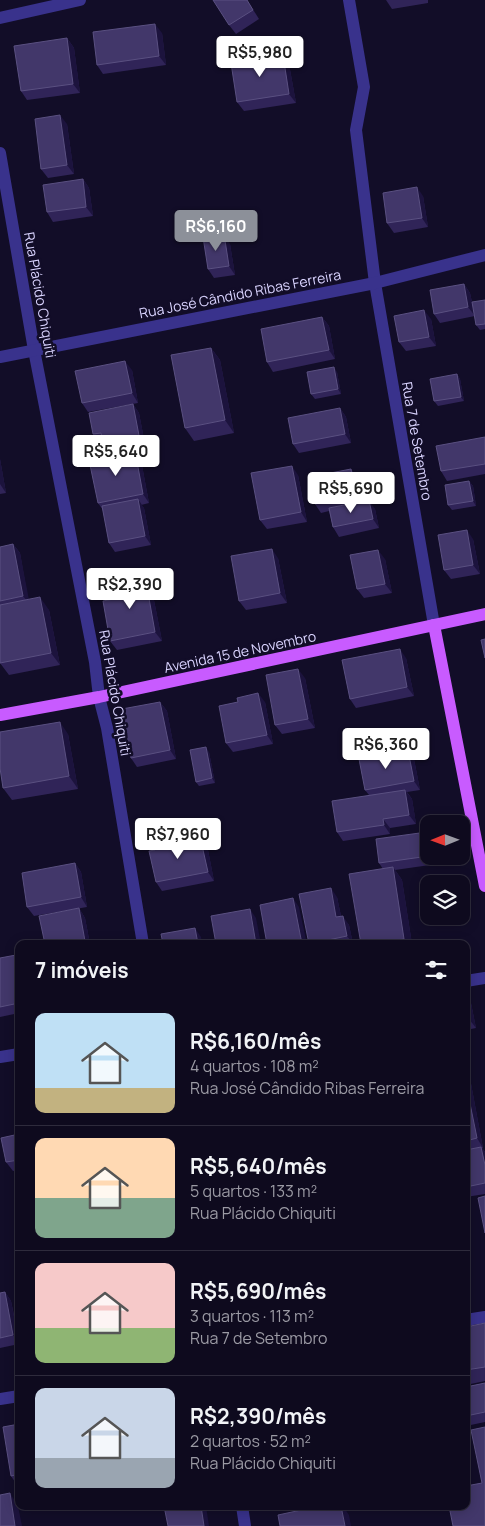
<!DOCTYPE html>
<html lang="pt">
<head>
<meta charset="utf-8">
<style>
  :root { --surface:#0e0a1e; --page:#171327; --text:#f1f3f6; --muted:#9b9aa4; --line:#2e2b3c; --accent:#8c9099 }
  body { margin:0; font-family:Manrope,sans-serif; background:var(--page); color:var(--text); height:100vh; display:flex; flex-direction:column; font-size:19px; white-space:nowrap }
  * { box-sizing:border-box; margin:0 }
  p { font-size:16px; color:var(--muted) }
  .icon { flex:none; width:28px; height:28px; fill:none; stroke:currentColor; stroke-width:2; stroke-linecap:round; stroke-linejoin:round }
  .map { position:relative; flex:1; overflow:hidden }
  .details { position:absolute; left:15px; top:940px; width:455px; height:570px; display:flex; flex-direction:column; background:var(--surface); border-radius:10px; box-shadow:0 2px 12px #0003,0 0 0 1px var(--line) }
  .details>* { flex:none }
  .needle { width:32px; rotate:269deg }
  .fabs { position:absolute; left:420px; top:815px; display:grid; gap:10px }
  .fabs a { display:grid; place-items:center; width:50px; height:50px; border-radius:10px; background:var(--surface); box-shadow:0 2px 12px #0003,0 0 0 1px var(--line); font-size:25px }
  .price { position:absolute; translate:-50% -42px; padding:0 11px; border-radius:5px; background:#fff; color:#222; font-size:16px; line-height:32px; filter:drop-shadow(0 1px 2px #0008) }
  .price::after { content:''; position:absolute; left:50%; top:30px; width:15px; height:11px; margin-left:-8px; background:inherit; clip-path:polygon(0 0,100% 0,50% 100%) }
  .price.selected { background:var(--accent); color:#fff }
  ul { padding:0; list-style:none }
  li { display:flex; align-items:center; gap:15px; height:125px; padding:0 20px }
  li+li { border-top:1px solid var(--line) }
  li span { display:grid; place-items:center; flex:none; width:140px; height:100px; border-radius:10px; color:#555 }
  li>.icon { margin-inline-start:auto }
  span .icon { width:60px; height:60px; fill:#fffc; stroke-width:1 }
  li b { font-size:21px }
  h2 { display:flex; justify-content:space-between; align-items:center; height:60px; padding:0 20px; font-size:21px }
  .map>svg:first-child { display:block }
</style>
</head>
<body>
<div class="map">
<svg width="485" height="1526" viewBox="0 0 485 1526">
  <rect width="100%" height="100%" fill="#120d28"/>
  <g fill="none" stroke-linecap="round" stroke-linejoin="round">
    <g stroke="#39328c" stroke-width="12">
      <path d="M349 0 364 87 356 130 375 283 434 625"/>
      <path d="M0 18 80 0"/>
      <path d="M0 153 34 350 95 662 99 697 107 728 143 944"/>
      <path d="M0 357 375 283 485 255"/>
      <path d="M466 981 485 978"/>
      <path d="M0 1057 19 1054"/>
      <path d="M466 1320 485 1317"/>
      <path d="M0 1399 19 1396"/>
      <path d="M242 1506 245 1526"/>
    </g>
    <g stroke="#c85bff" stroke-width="12">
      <path d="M434 625 485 886"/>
      <path d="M0 715 99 697 485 614"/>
    </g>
  </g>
  <g fill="#302458">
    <path d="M247 0 259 19 236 34 229 25Z"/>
    <path d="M386 0H428V3L392 9Z"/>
    <path d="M162 33 166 65 103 74 97 65Z"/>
    <path d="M67 38 74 48 80 93 27 100 21 91Z"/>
    <path d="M283 55 289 64 296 103 244 111 237 102Z"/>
    <path d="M67 124 74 174 48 178 41 169Z"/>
    <path d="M83 179 89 188 93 216 53 222 47 212Z"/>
    <path d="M423 196 428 227 394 233 387 223Z"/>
    <path d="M230 244 235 275 214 278 208 269Z"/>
    <path d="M464 284 470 293 475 316 440 323 434 314Z"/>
    <path d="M485 300V329L480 330 476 325Z"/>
    <path d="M322 317 329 326 335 359 273 372 267 362Z"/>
    <path d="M431 319 436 346 406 351 399 342Z"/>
    <path d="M211 348 220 360 234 433 194 441 185 428Z"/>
    <path d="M132 370 138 403 88 412 82 403Z"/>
    <path d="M337 372 341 394 315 399 311 394Z"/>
    <path d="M457 374 460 379 464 401 438 406 434 401Z"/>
    <path d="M133 404 139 413 147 455 139 457 141 460 149 503 141 505 144 508 151 545 115 552 109 543 103 510 98 503 116 455 114 452 109 453 103 443 100 444 93 434Z"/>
    <path d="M340 408 346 417 351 443 299 453 293 444Z"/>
    <path d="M485 437V474L447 481 441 471Z"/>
    <path d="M0 459 6 493 0 494Z"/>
    <path d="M351 469 357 478 362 501 375 509 379 528 339 537 333 527 329 511 321 513 315 504Z"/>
    <path d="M298 475 307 522 267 529 260 520Z"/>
    <path d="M469 481 473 486 476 506 452 510 448 505Z"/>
    <path d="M473 539 480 574 451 579 444 570Z"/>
    <path d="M13 544 20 553 28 599 49 610 60 665 9 675 0 663V547Z"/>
    <path d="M278 558 287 603 246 610 239 601Z"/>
    <path d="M385 559 392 593 364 598 357 589Z"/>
    <path d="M151 585 162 641 117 650 110 641 119 598Z"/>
    <path d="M406 658 414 696 356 708 350 699Z"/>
    <path d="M305 678 315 728 282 734 275 725Z"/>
    <path d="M160 702 167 711 176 759 137 767 131 758Z"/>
    <path d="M238 702H265L273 744 233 752 226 743Z"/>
    <path d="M68 734 78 789 12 800 3 788Z"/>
    <path d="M408 750 414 759 420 790 407 792 412 799 416 824 390 828V834L343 841 337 832 369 795 365 790Z"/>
    <path d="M209 752 215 783 199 786 196 782Z"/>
    <path d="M427 832 429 834V856H435L437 864 395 870 402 880 412 944H361L383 869 379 863Z"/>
    <path d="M193 837 196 841 208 850 214 881 162 891 156 882 155 850Z"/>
    <path d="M75 863 81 872 87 907 34 916 27 907Z"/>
    <path d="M337 897 341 916 349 925 353 944H309Z"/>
    <path d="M79 908 85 918 90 944H45Z"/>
    <path d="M0 958H19V1013L0 1017Z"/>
    <path d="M466 993 470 998 476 1028 466 1030Z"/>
    <path d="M466 1070 469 1073 483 1148H482L485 1152V1194L466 1197Z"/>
    <path d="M19 1134V1170L13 1171 6 1162Z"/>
    <path d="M5 1292 11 1301 19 1339V1344L0 1348V1293Z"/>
    <path d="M485 1323V1381L466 1385V1327Z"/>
    <path d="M485 1383V1422L466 1426V1387Z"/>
    <path d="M19 1424V1485H17L11 1476Z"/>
    <path d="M121 1506H144L124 1510Z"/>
    <path d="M282 1506H293L284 1508Z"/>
  </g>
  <g fill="#1c133d">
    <path d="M155 24 162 33 166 65 159 56Z"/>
    <path d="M67 38 74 48 80 93 73 84Z"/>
    <path d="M283 55 289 64 296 103 289 94Z"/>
    <path d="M60 115 67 124 74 174 67 165Z"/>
    <path d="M83 179 89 188 93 216 86 207Z"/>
    <path d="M417 187 423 196 428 227 422 218Z"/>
    <path d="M224 234 230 244 235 275 229 266Z"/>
    <path d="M464 284 470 293 475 316 468 307Z"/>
    <path d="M424 310 431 319 436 346 429 337Z"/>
    <path d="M322 317 329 326 335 359 329 350Z"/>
    <path d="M211 348 220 360 234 433 225 420Z"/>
    <path d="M125 361 132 370 138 403 132 393Z"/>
    <path d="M334 367 337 372 341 394 338 389Z"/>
    <path d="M457 374 460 379 464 401 461 397Z"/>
    <path d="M133 404 139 413 147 455 141 446Z"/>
    <path d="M340 408 346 417 351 443 345 434Z"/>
    <path d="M135 451 141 460 149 503 143 494Z"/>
    <path d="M0 459 6 493 0 484Z"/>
    <path d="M292 466 298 475 307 522 301 512Z"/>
    <path d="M351 469 357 478 362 505 356 496Z"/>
    <path d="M469 481 473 486 476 506 473 501Z"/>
    <path d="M138 499 144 508 151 545 145 536Z"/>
    <path d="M369 500 375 509 379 528 373 519Z"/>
    <path d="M467 530 473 539 480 574 473 565Z"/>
    <path d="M13 544 20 553 30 605 23 596Z"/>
    <path d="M272 549 278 558 287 603 280 593Z"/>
    <path d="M378 550 385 559 392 593 385 584Z"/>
    <path d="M145 576 151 585 162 641 155 632Z"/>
    <path d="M40 597 49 610 60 665 51 653Z"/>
    <path d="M400 649 406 658 414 696 407 687Z"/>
    <path d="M298 669 305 678 315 728 308 719Z"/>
    <path d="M258 693 265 702 273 744 267 735Z"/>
    <path d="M160 702 167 711 176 759 170 750Z"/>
    <path d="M60 722 68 734 78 789 69 776Z"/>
    <path d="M206 747 209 752 215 783 212 778Z"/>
    <path d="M408 750 414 759 420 790 414 781Z"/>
    <path d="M405 790 412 799 416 824 409 815Z"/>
    <path d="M383 819 390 828V834L384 825Z"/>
    <path d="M201 841 208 850 214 881 208 872Z"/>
    <path d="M431 856H435L437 864Z"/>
    <path d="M75 863 81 872 87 907 81 897Z"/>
    <path d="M393 867 402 880 412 944H408L404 939Z"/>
    <path d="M331 888 337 897 343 926 336 917Z"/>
    <path d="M293 898 299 907 307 944H302Z"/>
    <path d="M79 908 85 918 90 944H87L85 941Z"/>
    <path d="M250 909 256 918 261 944H256Z"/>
    <path d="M343 916 349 925 353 944 347 936Z"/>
    <path d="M195 928 201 937 202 944H198Z"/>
    <path d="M466 993 470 998 476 1028 469 1019 466 1003Z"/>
    <path d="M466 1070 469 1073 483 1148 477 1138 466 1084Z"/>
    <path d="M481 1147 485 1152V1165Z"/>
    <path d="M5 1292 11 1301 19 1343 13 1335Z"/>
    <path d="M10 1493 18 1506 22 1526H15Z"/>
    <path d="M201 1506H206L209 1526H204Z"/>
    <path d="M341 1506H343L349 1515 351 1526H345Z"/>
  </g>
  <g fill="#42376a" stroke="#5a5081">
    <path d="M213 0H247L253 10 229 25Z"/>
    <path d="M155 24 159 56 97 65 93 32Z"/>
    <path d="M67 38 73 84 21 91 14 46Z"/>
    <path d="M283 55 289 94 237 102 231 63Z"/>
    <path d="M60 115 67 165 41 169 35 119Z"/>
    <path d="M83 179 86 207 47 212 43 185Z"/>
    <path d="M417 187 422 218 387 223 383 193Z"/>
    <path d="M224 234 229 266 208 269 203 237Z"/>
    <path d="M464 284 468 307 434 314 430 290Z"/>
    <path d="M485 300V324L476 325 472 302Z"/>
    <path d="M424 310 429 337 399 342 394 316Z"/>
    <path d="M322 317 329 350 267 362 261 329Z"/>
    <path d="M211 348 225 420 185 428 171 355Z"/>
    <path d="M125 361 132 393 82 403 75 371Z"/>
    <path d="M334 367 338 389 311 394 307 372Z"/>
    <path d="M457 374 461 397 434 401 430 379Z"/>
    <path d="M133 404 141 446 114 452 112 442 103 443 101 433 93 434 89 413Z"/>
    <path d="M340 408 345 434 293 444 288 418Z"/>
    <path d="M485 437V464L441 471 436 446Z"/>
    <path d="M135 451 143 494 98 503 89 460Z"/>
    <path d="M292 466 301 512 260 520 251 473Z"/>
    <path d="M351 469 356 496 315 504 310 477Z"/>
    <path d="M469 481 473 501 448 505 445 485Z"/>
    <path d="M138 499 145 536 109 543 102 506Z"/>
    <path d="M369 500 373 519 333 527 329 508Z"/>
    <path d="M467 530 473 565 444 570 438 535Z"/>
    <path d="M13 544 23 596 0 601V547Z"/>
    <path d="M272 549 280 593 239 601 231 556Z"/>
    <path d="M378 550 385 584 357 589 350 555Z"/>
    <path d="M145 576 155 632 110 641 103 601 119 598 116 582Z"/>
    <path d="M40 597 51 653 0 663V605Z"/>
    <path d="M485 639V658L481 640Z"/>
    <path d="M400 649 407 687 350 699 342 660Z"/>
    <path d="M298 669 308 719 275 725 266 675Z"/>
    <path d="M258 693 267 735 226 743 219 706 238 702 237 698Z"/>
    <path d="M160 702 170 750 131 758 122 709Z"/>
    <path d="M60 722 69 776 3 788 0 768V732Z"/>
    <path d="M206 747 212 778 196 782 190 750Z"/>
    <path d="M408 750 414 781 365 790 359 759Z"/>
    <path d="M405 790 409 815 383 819 384 825 337 832 332 801Z"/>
    <path d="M427 832 429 845V856L379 863 376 839Z"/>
    <path d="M193 837 194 842 201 841 208 872 156 882 149 851 155 850V845Z"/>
    <path d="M75 863 81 897 27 907 22 873Z"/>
    <path d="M393 867 404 939 375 944H361L349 874Z"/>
    <path d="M331 888 336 917 343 916 347 936 309 944 299 894Z"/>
    <path d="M293 898 302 944H267L260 905Z"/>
    <path d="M79 908 85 941 67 944H45L39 916Z"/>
    <path d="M250 909 256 944H216L211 916Z"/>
    <path d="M195 928 198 944H163L161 934Z"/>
    <path d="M16 955 19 967V1003L0 1007V958Z"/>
    <path d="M466 1003 469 1019H466Z"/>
    <path d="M466 1084 477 1138 466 1141Z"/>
    <path d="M19 1134V1160L6 1162 1 1138Z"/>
    <path d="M481 1147 485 1165V1183L466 1187V1150Z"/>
    <path d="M485 1196V1233L478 1198Z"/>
    <path d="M5 1292 13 1335 0 1338V1293Z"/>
    <path d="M485 1323V1367L466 1370V1327Z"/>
    <path d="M485 1383V1412L466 1416V1387Z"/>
    <path d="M19 1424V1474L11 1476 3 1427Z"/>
    <path d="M485 1427V1526H453L449 1506H466V1486L482 1483 471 1430Z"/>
    <path d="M10 1493 15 1526H0V1495Z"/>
    <path d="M164 1506H201L204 1526H168Z"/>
    <path d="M320 1506H341L345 1526H280L278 1515Z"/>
  </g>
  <g text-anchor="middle" stroke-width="5" stroke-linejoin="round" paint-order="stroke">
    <g font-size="14" fill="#dad4ff" stroke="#120d28">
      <text transform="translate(240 294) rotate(-11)" y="5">Rua José Cândido Ribas Ferreira</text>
      <text transform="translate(40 295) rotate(80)" y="5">Rua Plácido Chiquiti</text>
      <text transform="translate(417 441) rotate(80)" y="5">Rua 7 de Setembro</text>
      <text transform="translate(240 652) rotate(-12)" y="5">Avenida 15 de Novembro</text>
      <text transform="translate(115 693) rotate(80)" y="5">Rua Plácido Chiquiti</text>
    </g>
  </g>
</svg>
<div class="fabs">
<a><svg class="needle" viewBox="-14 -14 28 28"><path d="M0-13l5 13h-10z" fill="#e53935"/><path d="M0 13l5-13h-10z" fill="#9b9aa4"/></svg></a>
<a><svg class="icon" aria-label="layers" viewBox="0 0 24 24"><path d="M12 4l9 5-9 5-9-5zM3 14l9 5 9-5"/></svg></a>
</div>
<b class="price" style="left:260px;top:78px">R$5,980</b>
<b class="price selected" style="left:216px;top:252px">R$6,160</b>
<b class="price" style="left:116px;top:477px">R$5,640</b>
<b class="price" style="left:351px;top:514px">R$5,690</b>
<b class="price" style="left:130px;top:610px">R$2,390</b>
<b class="price" style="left:386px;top:770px">R$6,360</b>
<b class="price" style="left:178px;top:860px">R$7,960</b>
<section class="details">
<h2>7 imóveis<svg class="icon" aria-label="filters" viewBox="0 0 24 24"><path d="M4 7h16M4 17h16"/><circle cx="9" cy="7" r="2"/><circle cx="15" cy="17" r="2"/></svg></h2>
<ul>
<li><span style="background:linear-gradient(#bfe0f5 75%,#c2b280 0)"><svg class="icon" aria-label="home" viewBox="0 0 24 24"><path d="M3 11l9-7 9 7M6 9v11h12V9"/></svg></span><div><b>R$6,160/mês</b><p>4 quartos · 108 m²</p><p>Rua José Cândido Ribas Ferreira</p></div></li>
<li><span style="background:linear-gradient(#ffd9b3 60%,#7fa58c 0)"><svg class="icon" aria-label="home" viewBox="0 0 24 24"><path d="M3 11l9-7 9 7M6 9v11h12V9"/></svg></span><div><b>R$5,640/mês</b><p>5 quartos · 133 m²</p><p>Rua Plácido Chiquiti</p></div></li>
<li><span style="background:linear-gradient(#f6c9c9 65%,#8fb573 0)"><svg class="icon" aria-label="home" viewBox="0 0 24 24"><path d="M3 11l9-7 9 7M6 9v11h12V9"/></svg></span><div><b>R$5,690/mês</b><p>3 quartos · 113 m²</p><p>Rua 7 de Setembro</p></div></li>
<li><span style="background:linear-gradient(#c9d6e8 70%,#9aa5b1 0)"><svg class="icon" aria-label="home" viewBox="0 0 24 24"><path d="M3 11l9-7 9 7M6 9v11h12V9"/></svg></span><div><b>R$2,390/mês</b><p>2 quartos · 52 m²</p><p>Rua Plácido Chiquiti</p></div></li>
</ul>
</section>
</div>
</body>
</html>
